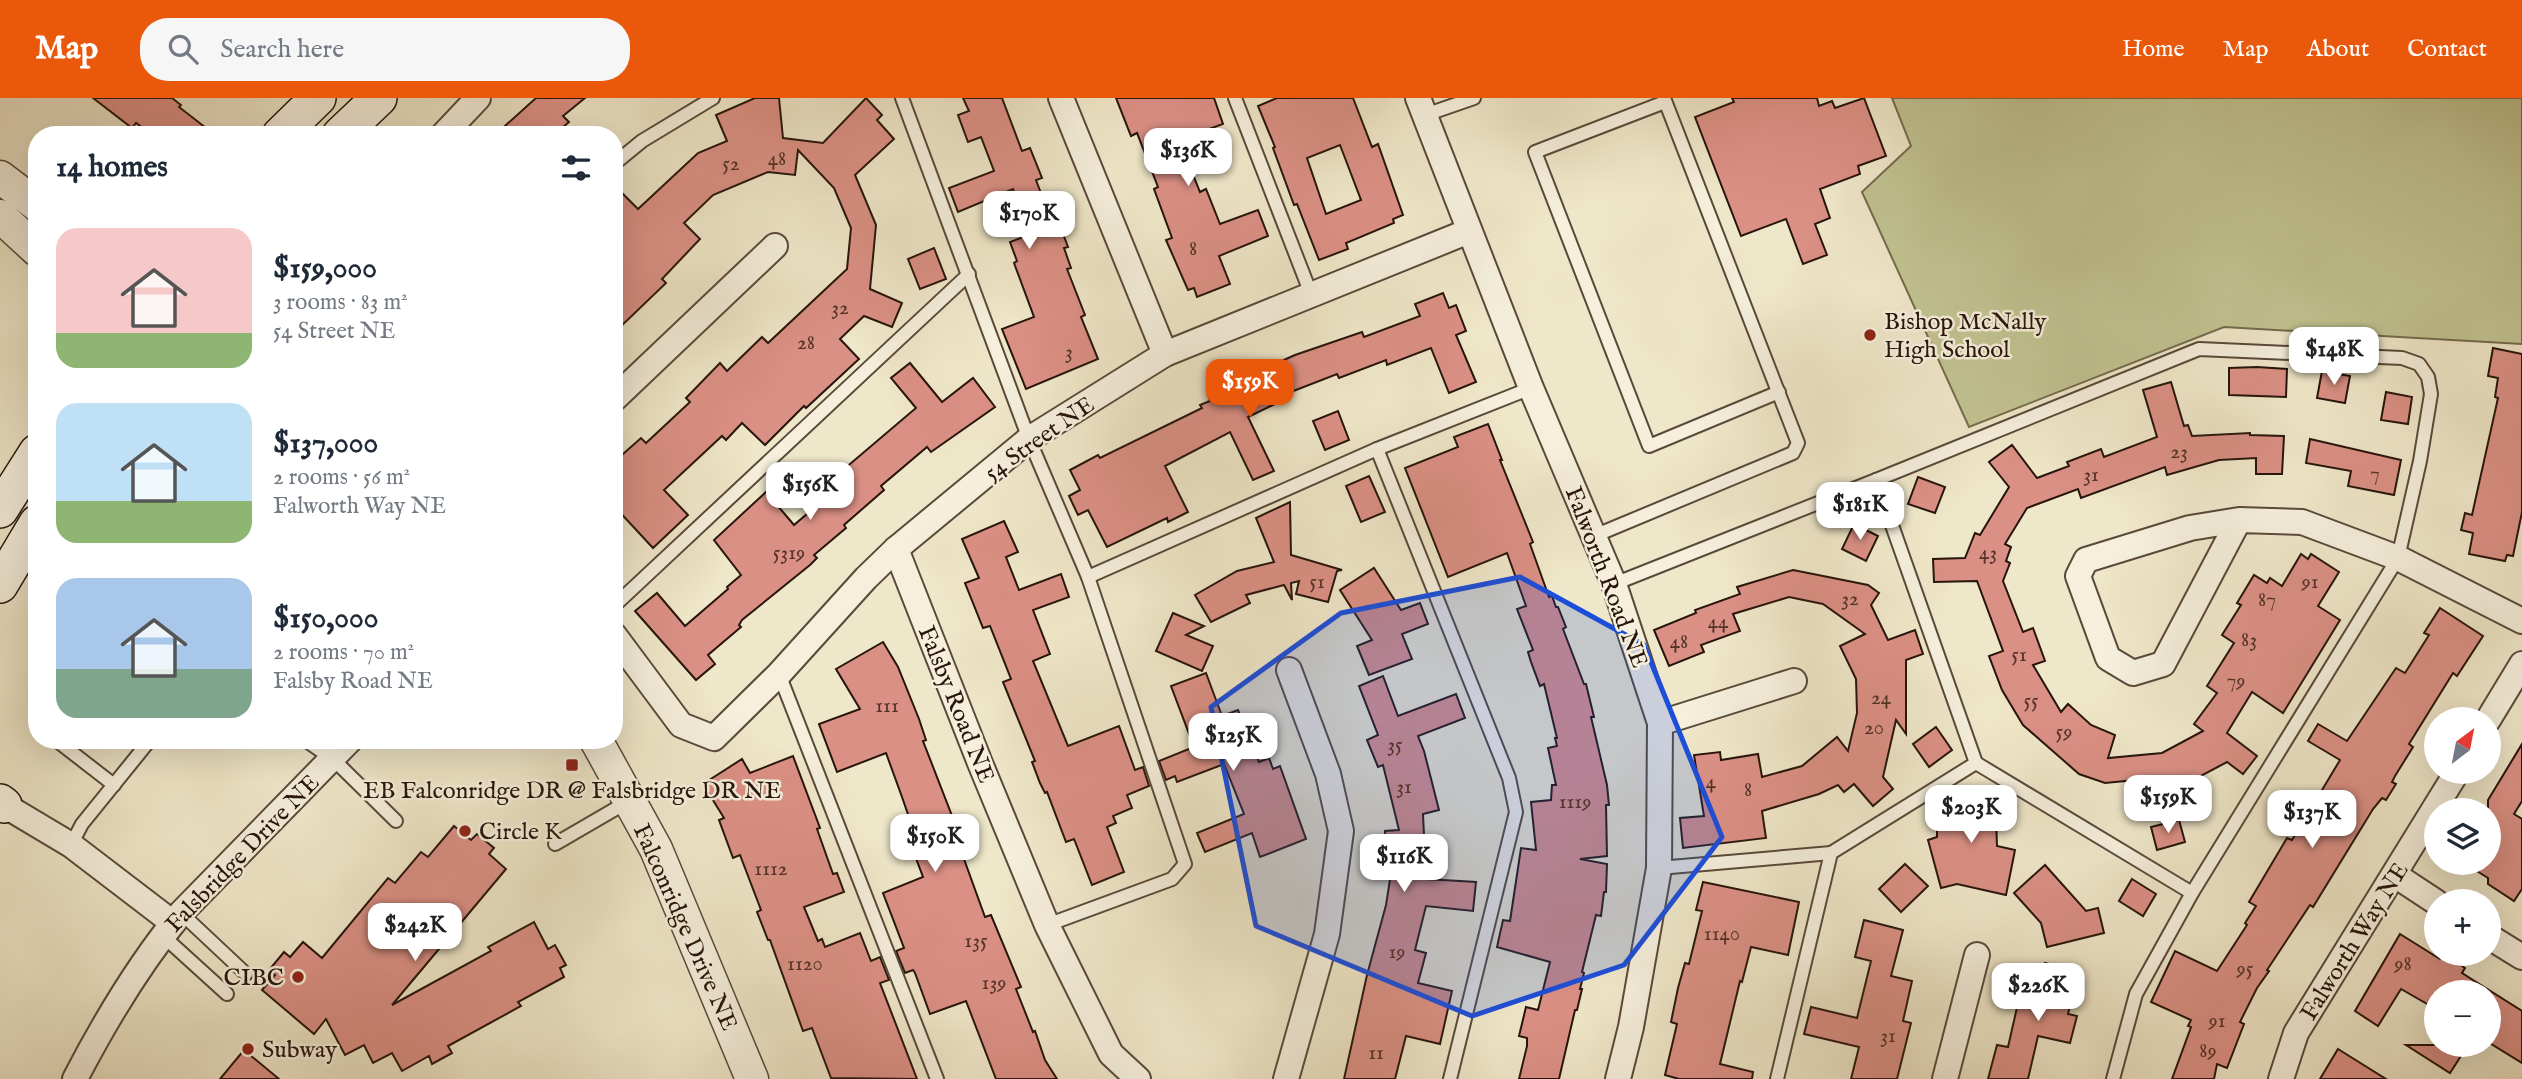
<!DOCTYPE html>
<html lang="en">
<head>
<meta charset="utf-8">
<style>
  :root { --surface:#fff; --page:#f6f6f7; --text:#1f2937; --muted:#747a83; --accent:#ea580c }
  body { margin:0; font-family:"IM FELL English",serif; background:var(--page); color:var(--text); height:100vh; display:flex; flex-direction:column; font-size:26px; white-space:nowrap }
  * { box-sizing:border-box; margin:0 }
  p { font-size:23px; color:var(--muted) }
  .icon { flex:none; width:38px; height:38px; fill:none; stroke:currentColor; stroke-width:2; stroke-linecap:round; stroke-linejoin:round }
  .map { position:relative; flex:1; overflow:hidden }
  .drawer { position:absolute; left:28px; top:28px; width:595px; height:623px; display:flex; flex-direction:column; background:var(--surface); border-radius:28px; box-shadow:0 7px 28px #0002 }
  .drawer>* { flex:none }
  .needle { width:46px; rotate:32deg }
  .controls { position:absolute; left:2424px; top:609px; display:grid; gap:14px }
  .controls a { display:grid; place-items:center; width:77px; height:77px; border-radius:50%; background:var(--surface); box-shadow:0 7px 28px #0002; font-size:35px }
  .price { position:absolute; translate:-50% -60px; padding:0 16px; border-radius:14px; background:#fff; color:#222; font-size:23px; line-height:46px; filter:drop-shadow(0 2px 4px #0008) }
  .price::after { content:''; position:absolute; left:50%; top:42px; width:21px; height:16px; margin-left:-10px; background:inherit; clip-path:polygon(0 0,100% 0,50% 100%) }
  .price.selected { background:var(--accent); color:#fff }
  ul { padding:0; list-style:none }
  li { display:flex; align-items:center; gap:21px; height:175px; padding:0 28px }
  li span { display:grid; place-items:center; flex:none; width:196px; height:140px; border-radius:21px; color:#555 }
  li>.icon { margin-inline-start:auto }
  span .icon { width:84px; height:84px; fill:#fffc; stroke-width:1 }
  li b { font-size:30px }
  h2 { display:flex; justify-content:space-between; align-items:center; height:84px; padding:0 28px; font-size:30px }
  header { display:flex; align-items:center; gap:42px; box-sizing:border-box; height:98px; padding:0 35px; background:var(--accent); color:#fff }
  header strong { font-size:33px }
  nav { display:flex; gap:38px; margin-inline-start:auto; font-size:24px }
  .search { width:490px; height:63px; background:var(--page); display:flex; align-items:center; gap:18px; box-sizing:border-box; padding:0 24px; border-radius:28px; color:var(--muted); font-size:26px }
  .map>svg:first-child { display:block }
</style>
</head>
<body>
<header>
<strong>Map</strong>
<div class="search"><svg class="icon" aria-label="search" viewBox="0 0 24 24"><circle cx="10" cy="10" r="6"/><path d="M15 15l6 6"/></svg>Search here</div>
<nav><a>Home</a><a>Map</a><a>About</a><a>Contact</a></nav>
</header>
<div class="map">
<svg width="2522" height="981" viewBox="0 0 2522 981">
  <rect width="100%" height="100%" fill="#efe7c9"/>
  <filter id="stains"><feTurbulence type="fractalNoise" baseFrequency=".00286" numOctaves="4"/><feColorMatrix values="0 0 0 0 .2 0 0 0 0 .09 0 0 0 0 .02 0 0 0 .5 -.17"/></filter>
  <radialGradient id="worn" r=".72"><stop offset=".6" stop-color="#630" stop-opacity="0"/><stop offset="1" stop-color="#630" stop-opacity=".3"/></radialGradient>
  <path fill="#c1c391" stroke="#746c4e" stroke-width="2" d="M1892 0H2522V246L2224 229 1969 329 1862 94 1911 48Z"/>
  <g fill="#db9085" stroke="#27140b" stroke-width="2" fill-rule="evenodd">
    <path d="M93 0H172L181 7 179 9 215 37H152L136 25 132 30Z"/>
    <path d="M536 0H585L563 18 569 24 554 37H495Z"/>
    <path d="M755 0H779L783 40 823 45 866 0 882 17 877 22 894 41 855 77 876 127 870 191 902 205 892 229 864 218 840 241 859 261 806 310 804 308 765 347 742 325 726 342 722 338 664 392 688 417 653 450 614 408V364L641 340 646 345 690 304 686 300 720 265 727 273 762 239 768 245 847 171 851 130 834 90 798 52 795 77 768 74 713 97 684 125 700 141 662 181 666 185 614 235V87L638 111 698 55 727 43 716 17Z"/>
    <path d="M963 0H1002L1022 53 1030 50 1042 80 1036 82 1053 127 1059 125 1068 149 1064 150 1071 170 1067 171 1085 217 1081 219 1098 261 1026 291 1002 231 1034 219 1014 165 1017 163 1010 144 1031 136 1013 91 958 114 949 90 994 73 981 39 968 44 958 17 969 13Z"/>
    <path d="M1116 0H1214L1223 26 1179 42 1200 94 1206 91 1220 126 1258 112 1268 138 1219 158 1230 186 1197 199 1194 190 1188 192 1166 142 1172 140 1154 91 1158 89 1137 35 1131 38Z"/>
    <path d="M1277 0H1353L1372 49 1378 46 1403 117 1393 121 1394 125 1346 145 1348 151 1319 162 1297 106 1294 107 1273 50 1275 49 1258 8ZM1340 47 1361 102 1326 116 1307 60Z"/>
    <path d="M1732 0H1817L1819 8 1832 3 1835 10 1864 0 1886 58 1858 68 1860 76 1820 91 1830 120 1815 126 1827 157 1803 166 1786 121 1741 138 1695 19 1734 4Z"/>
    <path d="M934 150 946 181 920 191 908 161Z"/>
    <path d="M1443 195 1449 210 1456 207 1466 233 1456 237 1476 284 1449 295 1431 250 1387 267 1386 262 1339 280 1337 276 1283 297 1285 301 1248 319 1274 373 1253 382 1230 334 1165 368 1188 414 1168 424 1167 420 1107 449 1088 412 1078 417 1069 398 1080 392 1070 372 1098 357 1100 360 1202 310 1200 307 1210 303 1208 297 1256 272 1257 274 1295 257 1362 234 1364 239 1420 218 1415 206Z"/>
    <path d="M2493 250 2522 256V414L2513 458 2507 457 2505 463 2469 456 2473 435 2461 432 2465 415 2472 417 2498 300 2495 299 2498 280 2488 278Z"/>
    <path d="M910 265 942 304 973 280 995 309 931 354 927 349 881 388 884 392 844 427 846 430 814 457 817 460 810 467 742 522 739 527 741 529 708 557 715 566 696 582 635 513 657 495 685 528 728 491 727 489 741 477 714 442 766 394 794 427 828 398 816 384 838 367 843 372 916 310 891 280Z"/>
    <path d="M2257 269 2287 271 2286 299 2229 297V270Z"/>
    <path d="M2322 273 2350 278 2345 305 2317 300Z"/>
    <path d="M2171 284 2184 328 2188 327 2192 338 2250 335V337L2284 338 2282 376H2256V360L2219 362 2167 377 2165 369 2081 400 2078 391 2027 410 2005 446 2011 449 2006 463 2010 465 2003 483 2023 534 2033 530 2045 563 2033 567 2061 614 2068 606 2091 627 2115 637 2108 660 2162 655 2203 633 2194 626 2217 595 2207 588 2234 545 2222 537 2241 507 2237 505 2254 477 2267 485 2270 480 2282 488 2301 456 2308 461 2311 456 2339 474 2318 508 2340 522 2283 615 2252 594 2227 635 2257 658 2243 676 2227 664 2182 688 2177 678 2105 685 2079 676 2023 627 2002 592 1989 558 2003 553 1977 483 1934 484 1933 461 1965 460 1975 435 1980 437 2009 389 1989 364 2012 347 2037 380 2069 368 2067 364 2101 351 2104 359 2157 339 2143 292Z"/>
    <path d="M2386 294 2412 299 2408 326 2381 322Z"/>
    <path d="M1338 313 1349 342 1325 352 1313 323Z"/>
    <path d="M1488 326 1502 362H1500L1533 444 1530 446 1549 499 1552 498 1556 509H1558L1566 529 1563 531 1584 586H1586L1594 619H1591L1607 687 1609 707H1606L1607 758 1580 761 1607 766 1606 794H1604L1601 818 1596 817 1582 874 1584 875 1580 891H1582L1577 912H1575L1559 981H1519L1527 948V940L1519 938 1526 909 1538 912 1550 864 1497 849 1503 822 1510 823 1521 750 1536 752 1531 704 1551 702 1552 687H1556L1548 650 1557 648 1555 640H1557L1544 586 1540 588 1531 564 1528 554 1533 552 1517 511 1526 508 1507 455 1448 479 1405 370 1458 349 1454 339Z"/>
    <path d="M2310 341 2401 362 2394 397 2348 388 2351 373 2306 365Z"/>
    <path d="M1369 378 1385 414 1361 424 1346 388Z"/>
    <path d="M1918 379 1945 389 1935 415 1908 406Z"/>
    <path d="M1290 404 1291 457 1342 472 1337 473 1328 504 1296 496 1299 483 1291 485 1292 502 1284 487 1246 497 1250 505 1211 524 1195 497 1237 473 1274 464 1256 420Z"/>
    <path d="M1004 423 1018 454 1006 459 1019 492 1061 476 1069 499 1033 512 1050 556 1033 563 1068 648 1119 628 1135 672 1143 669 1149 688 1127 697 1132 710 1113 718 1116 725 1107 729 1124 774 1092 787 1074 741 1066 744 1047 694 1045 695 1040 685 1032 664 1035 663 1003 584 1011 581 990 528 983 530 965 485 979 480 962 441Z"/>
    <path d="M1854 426 1878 438 1866 463 1842 451Z"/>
    <path d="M1374 470 1401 512 1420 505 1428 526 1402 536 1412 561 1369 577 1357 548 1372 542 1340 492Z"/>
    <path d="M1793 472 1868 487 1879 495 1871 507 1888 542 1915 532 1923 556 1906 562V636L1896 622 1883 679 1893 691 1873 708 1854 686 1844 694 1838 687 1819 696 1762 713 1766 740 1683 750 1680 720 1704 718 1694 657 1720 654 1721 662 1758 656 1762 679 1802 668 1837 639 1848 653 1857 615 1856 581 1840 548 1865 536 1823 506 1789 499 1733 516 1740 533 1701 547 1704 554 1669 568 1654 532 1696 515 1695 512 1740 496 1737 489Z"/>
    <path d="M2440 510 2483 538 2457 578 2453 575 2409 646 2413 649 2395 678 2392 684 2396 686 2386 702 2382 700 2373 711 2313 809 2310 807 2267 872 2269 873 2257 890 2240 924 2244 926 2227 970 2217 966 2214 981H2172L2191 929 2188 928 2191 922 2151 904 2175 853 2217 873 2247 827 2245 825 2256 808 2249 804 2287 740 2292 742 2340 662 2308 643 2318 626 2347 643 2396 570 2405 575 2429 537 2424 535Z"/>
    <path d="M1173 515 1204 528 1186 537 1213 548 1202 573 1156 553Z"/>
    <path d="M883 544 898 569 919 621 926 642 923 643 968 759 964 761 985 819 991 817 1021 889 1016 891 1033 934 1035 933 1045 962 1057 981H996L966 903 930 916 915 875 913 872 905 875 896 853 904 850 883 795 923 779 905 731 912 728 902 699 886 655 837 674 819 626 860 611 836 571Z"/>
    <path d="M1206 575 1222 618 1238 612 1259 664 1269 660 1273 671 1280 668 1306 741 1260 759 1252 735 1205 754 1197 735 1244 716 1224 666 1177 684 1175 678 1166 682 1159 663 1194 649 1171 588Z"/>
    <path d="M1383 578 1398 618 1456 596 1465 620 1418 638 1424 653 1439 712 1423 716 1426 781 1476 784 1473 813 1426 808 1415 852 1426 855 1418 885 1452 893 1440 946 1406 938 1395 981H1344L1367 877 1386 807 1392 769H1386L1385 733 1399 732 1383 667 1378 669 1367 642 1378 637 1359 588Z"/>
    <path d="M1936 629 1952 652 1929 669 1913 646Z"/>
    <path d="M2522 646V703L2514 716 2522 721V791L2514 803 2488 786V780L2464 765H2488V702Z"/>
    <path d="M793 658 820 730 817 731 833 776 837 775 844 794 804 809 818 843 822 841 825 849 860 835 871 863 880 859 889 882 880 885 917 981 831 980 812 930 803 933 770 842H768L757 814 761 812 740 757 733 760 719 722 724 720 703 686 742 661 750 675Z"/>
    <path d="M1995 692 1997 748 2015 752 2006 797 1957 786 1941 790 1928 742 1937 739V705L1967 704V693Z"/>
    <path d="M2179 722 2185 744 2157 752 2151 729Z"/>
    <path d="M454 728 471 742 477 736 494 750 489 756 506 771 392 907 491 853 488 849 534 824 548 851 555 847 566 867 560 870 564 879 518 904 521 908 448 948 452 955 432 966 429 958 402 973 392 955 373 965 364 947 345 957 326 921 314 936 262 892 275 877 269 872 284 854 290 859 303 844 322 860 388 780 395 785 421 754 428 759Z"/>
    <path d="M1905 766 1928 788 1901 814 1879 791Z"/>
    <path d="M2045 767 2086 813 2098 810 2104 835 2047 849 2041 825 2014 795Z"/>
    <path d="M2132 781 2156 796 2143 818 2119 803Z"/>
    <path d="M1703 784 1799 804 1788 857 1751 849 1742 884 1740 883 1720 966 1753 974 1752 981H1679L1665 977 1677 926 1671 924 1678 890 1685 865 1689 866 1702 813 1696 812Z"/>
    <path d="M1864 822 1903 832 1891 878 1912 883 1903 923 1911 925 1897 981H1851L1859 949 1804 936 1811 909 1857 920 1871 863 1855 859Z"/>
    <path d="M2400 836 2440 861 2444 856 2465 870 2462 875 2522 913V965L2488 944V894H2436V911L2401 891 2378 928 2355 913Z"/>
    <path d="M2045 865 2078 873 2068 916 2077 918 2070 945 2038 938 2028 981H1988L1997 947 2008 949 2018 905 2029 907 2036 877 2042 878Z"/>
    <path d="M2406 947H2468L2450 975Z"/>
    <path d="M2338 951 2386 981H2320Z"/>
    <path d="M244 952 279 981H220Z"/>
  </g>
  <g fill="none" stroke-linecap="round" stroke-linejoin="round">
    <defs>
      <g id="service">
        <path d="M902 0 1029 341 1088 479 1377 351 1509 680 1516 714 1450 981"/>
        <path d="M1235 0 1311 196"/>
        <path d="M1665 4 1535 54 1649 348 1779 294"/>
        <path d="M1425 17 1474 0"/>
        <path d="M614 66 642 43 713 0"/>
        <path d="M1377 351 1531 290"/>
        <path d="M1594 438 1793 355 1798 345 1664 0"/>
        <path d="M1614 486 1876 382"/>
        <path d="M614 508 969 176"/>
        <path d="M779 576 937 981"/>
        <path d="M56 642 114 687"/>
        <path d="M305 642 333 661 396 723"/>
        <path d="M1976 665 2192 795"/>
        <path d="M555 746 629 703"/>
        <path d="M71 747 82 726 150 642"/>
        <path d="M1659 770 1831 755"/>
        <path d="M181 815 246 876"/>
        <path d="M1047 827 1172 781 1185 766 1088 479"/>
        <path d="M162 837 227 896"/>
        <path d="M1777 981 1831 755 1976 665 1876 382 2199 251 2402 260 2419 266 2428 279 2431 296 2420 363 2398 460 2192 795 2136 896 2113 981"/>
      </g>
      <g id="minor">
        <path d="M1061 0 1165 256"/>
        <path d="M1418 0 1531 290 1614 486 1660 625 1659 770 1631 929 1618 981"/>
        <path d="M443 37 478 0"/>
        <path d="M614 301 775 148"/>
        <path d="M2239 422 2163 566 2133 575 2108 560 2078 478 2086 462 2190 430 2239 422 2302 424 2398 460 2522 523"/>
        <path d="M896 451 980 665 1047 827 1111 956 1138 981"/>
        <path d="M614 537 681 627 714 640 779 576 866 480 896 451 1029 341 1165 256 1469 133"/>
        <path d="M2488 622 2522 566"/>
        <path d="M1660 625 1794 583"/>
        <path d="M4 707 71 747 173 825"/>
        <path d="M2395 777 2436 804"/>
        <path d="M2488 838 2522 859"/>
        <path d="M75 981C105 923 140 865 181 815L350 642"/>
        <path d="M1286 981 1327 836 1341 733 1328 676 1289 572"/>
        <path d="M1945 981 1977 857"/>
        <path d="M2281 981 2296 935 2457 674"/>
      </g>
      <g id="tertiary">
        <path d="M0 79 37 107"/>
        <path d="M0 118 37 152"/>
        <path d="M596 642 656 751 752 981"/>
      </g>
      <g id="secondary">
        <path d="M280 37 318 0"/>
        <path d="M340 37 379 0"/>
        <path d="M0 412 37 354"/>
        <path d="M0 487 37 425"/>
        <path d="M0 704 4 707"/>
      </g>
    </defs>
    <use href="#service" stroke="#59493a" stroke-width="16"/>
    <use href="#minor" stroke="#59493a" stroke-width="28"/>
    <use href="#tertiary" stroke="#59493a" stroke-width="35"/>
    <use href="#secondary" stroke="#27140b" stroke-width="38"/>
    <use href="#service" stroke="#f5efdc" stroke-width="12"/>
    <use href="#minor" stroke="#f5efdc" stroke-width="24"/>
    <use href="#tertiary" stroke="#f5efdc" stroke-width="32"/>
    <use href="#secondary" stroke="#f5efdc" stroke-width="35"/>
  </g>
  <path fill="#1d4ed8" fill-opacity="0.2" stroke="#1d4ed8" stroke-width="5" stroke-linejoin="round" d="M1520 479 1644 547 1722 739 1624 867 1472 918 1256 828 1211 609 1341 515Z"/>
  <g fill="#8f2418" stroke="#f5efdc" stroke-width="2.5">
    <circle cx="1870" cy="237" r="7"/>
    <rect x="565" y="660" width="14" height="14" rx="3.5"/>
    <circle cx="465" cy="733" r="7"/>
    <circle cx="298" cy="879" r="7"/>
    <circle cx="248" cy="951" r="7"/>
  </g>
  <g text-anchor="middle" stroke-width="5" stroke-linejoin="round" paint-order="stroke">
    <g font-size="21" fill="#54332a">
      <text x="777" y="67">48</text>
      <text x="731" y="72">52</text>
      <text x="1193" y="157">8</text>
      <text x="840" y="216">32</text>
      <text x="806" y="251">28</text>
      <text x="1069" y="260">3</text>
      <text x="2179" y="360">23</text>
      <text x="2375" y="382">7</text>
      <text x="2091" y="383">31</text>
      <text x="789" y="461">5319</text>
      <text x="1988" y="461">43</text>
      <text x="1317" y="490">51</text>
      <text x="2310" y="490">91</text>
      <text x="1850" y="507">32</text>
      <text x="2267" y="508">87</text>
      <text x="1718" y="530">44</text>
      <text x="2249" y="548">83</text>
      <text x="1679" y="550">48</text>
      <text x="2019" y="563">51</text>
      <text x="2236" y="589">79</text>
      <text x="1881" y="606">24</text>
      <text x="2031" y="609">55</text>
      <text x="887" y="614">111</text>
      <text x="1874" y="636">20</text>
      <text x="2064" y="640">59</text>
      <text x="1395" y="653">35</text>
      <text x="1711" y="690">4</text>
      <text x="1404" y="695">31</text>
      <text x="1748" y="698">8</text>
      <text x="1575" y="710">1119</text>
      <text x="771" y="777">1112</text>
      <text x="1722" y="842">1140</text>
      <text x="976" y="849">135</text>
      <text x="1397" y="860">19</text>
      <text x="805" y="872">1120</text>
      <text x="2403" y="872">98</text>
      <text x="2245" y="877">95</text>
      <text x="994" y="891">139</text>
      <text x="2217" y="929">91</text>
      <text x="1888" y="944">31</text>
      <text x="2208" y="959">89</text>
      <text x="1376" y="961">11</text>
    </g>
    <g font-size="24" fill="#27140b" stroke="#f5efdc" text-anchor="start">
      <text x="1884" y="231">Bishop McNally<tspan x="1884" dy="28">High School</tspan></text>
      <text x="572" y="700" text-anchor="middle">EB Falconridge DR @ Falsbridge DR NE</text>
      <text x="479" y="741">Circle K</text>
      <text x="284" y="887" text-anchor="end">CIBC</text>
      <text x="262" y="959">Subway</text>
    </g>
    <g font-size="24" fill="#27140b" stroke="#f5efdc">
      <text transform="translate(1039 340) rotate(-35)" y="8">54 Street NE</text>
      <text transform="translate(1607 479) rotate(69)" y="8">Falworth Road NE</text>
      <text transform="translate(957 606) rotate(68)" y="8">Falsby Road NE</text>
      <text transform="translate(242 755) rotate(-46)" y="8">Falsbridge Drive NE</text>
      <text transform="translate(686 829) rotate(66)" y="8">Falconridge Drive NE</text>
      <text transform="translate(2354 843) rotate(-58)" y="8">Falworth Way NE</text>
    </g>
  </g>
  <rect width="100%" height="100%" filter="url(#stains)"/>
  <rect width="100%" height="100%" fill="url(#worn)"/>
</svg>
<div class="controls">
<a><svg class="needle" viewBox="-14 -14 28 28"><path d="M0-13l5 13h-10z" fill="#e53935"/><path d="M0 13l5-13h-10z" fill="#747a83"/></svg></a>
<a><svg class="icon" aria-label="layers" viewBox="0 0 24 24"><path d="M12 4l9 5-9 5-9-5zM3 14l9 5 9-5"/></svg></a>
<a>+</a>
<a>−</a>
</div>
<b class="price" style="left:1188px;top:90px">$136K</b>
<b class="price" style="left:1029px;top:153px">$170K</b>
<b class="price" style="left:2334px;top:289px">$148K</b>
<b class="price selected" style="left:1250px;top:321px">$159K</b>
<b class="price" style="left:810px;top:424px">$156K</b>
<b class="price" style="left:1860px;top:444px">$181K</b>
<b class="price" style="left:1233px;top:675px">$125K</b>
<b class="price" style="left:2168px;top:737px">$159K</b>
<b class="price" style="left:1971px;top:747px">$203K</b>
<b class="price" style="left:2312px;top:752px">$137K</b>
<b class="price" style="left:935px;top:776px">$150K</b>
<b class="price" style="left:1404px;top:796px">$116K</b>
<b class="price" style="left:415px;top:865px">$242K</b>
<b class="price" style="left:2038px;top:925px">$226K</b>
<section class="drawer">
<h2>14 homes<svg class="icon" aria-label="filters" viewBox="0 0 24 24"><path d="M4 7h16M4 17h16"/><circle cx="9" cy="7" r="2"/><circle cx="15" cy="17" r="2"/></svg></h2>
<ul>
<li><span style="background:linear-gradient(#f6c9c9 75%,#8fb573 0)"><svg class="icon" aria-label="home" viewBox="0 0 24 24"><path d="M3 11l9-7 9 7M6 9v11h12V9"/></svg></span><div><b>$159,000</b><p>3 rooms · 83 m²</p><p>54 Street NE</p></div></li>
<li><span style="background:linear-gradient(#bfe0f5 70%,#8fb573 0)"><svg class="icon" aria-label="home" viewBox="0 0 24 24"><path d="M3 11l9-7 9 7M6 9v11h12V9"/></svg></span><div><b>$137,000</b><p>2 rooms · 56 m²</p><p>Falworth Way NE</p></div></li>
<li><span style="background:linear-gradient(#a9c7e8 65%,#7fa58c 0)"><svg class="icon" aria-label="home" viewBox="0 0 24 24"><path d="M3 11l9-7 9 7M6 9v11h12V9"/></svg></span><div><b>$150,000</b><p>2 rooms · 70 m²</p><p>Falsby Road NE</p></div></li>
</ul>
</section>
</div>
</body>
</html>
